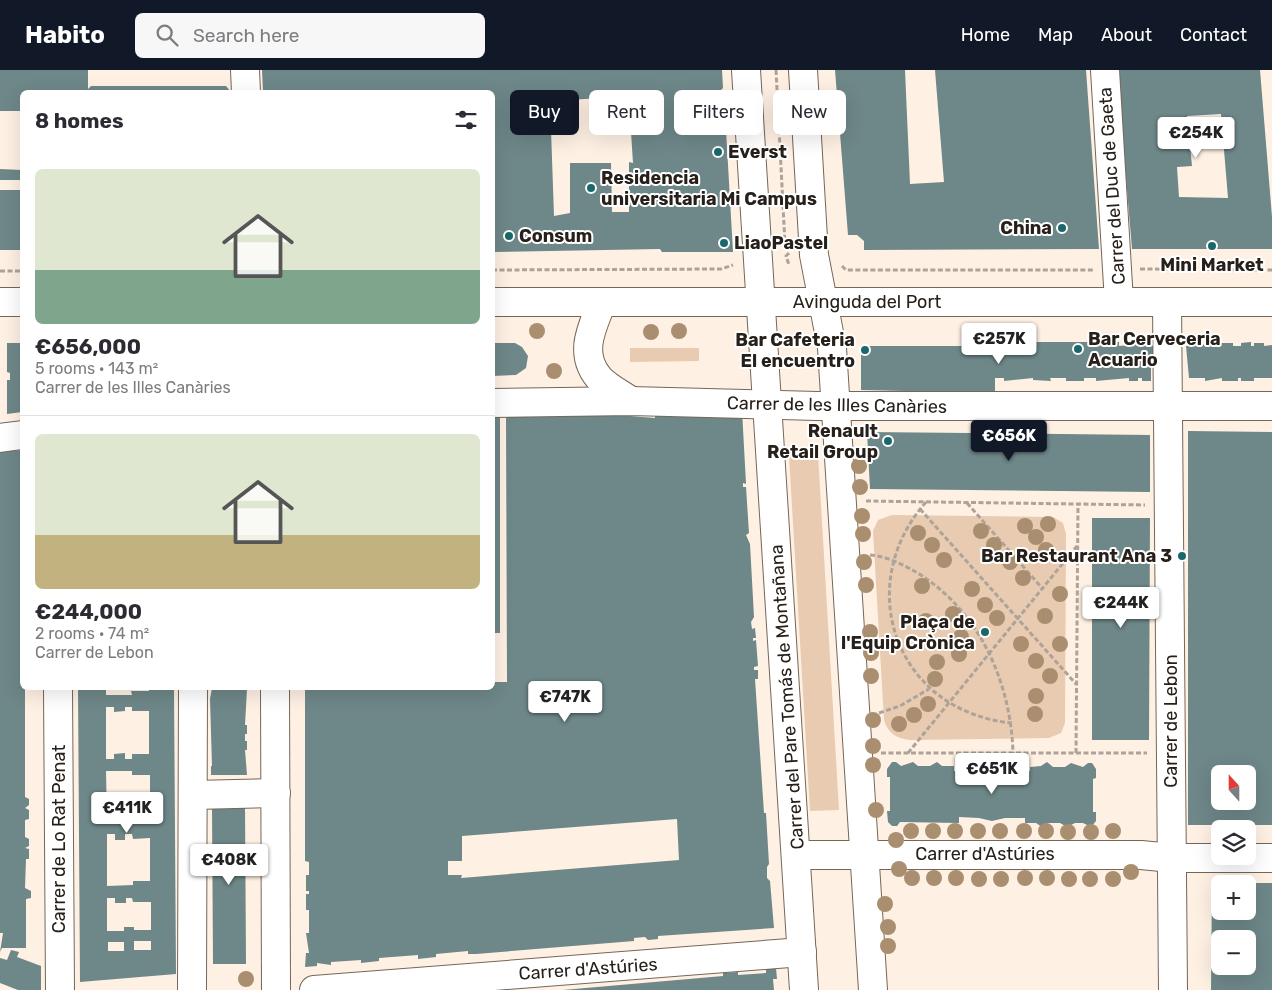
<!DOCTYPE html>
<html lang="en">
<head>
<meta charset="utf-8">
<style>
  :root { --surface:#fff; --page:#f7f7f7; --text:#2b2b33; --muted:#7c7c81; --line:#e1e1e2; --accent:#111827 }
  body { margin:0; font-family:Rubik,sans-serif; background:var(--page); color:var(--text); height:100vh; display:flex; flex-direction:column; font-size:19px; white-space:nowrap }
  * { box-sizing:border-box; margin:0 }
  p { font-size:16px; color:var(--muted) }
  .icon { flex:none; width:28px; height:28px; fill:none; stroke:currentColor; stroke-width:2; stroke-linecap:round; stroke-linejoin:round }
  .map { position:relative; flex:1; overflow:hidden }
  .sheet { position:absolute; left:20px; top:20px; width:475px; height:600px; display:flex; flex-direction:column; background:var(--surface); border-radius:8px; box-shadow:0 5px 20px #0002 }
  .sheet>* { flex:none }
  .hud { position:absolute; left:510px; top:20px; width:475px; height:45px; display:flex; gap:10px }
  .needle { width:32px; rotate:339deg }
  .controls { position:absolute; left:1211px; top:695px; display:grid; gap:10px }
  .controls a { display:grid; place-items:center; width:45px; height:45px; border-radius:8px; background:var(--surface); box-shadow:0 5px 20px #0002; font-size:25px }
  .price { position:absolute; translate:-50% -42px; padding:0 11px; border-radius:5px; background:#fff; color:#222; font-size:16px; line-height:32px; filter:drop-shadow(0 1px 2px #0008) }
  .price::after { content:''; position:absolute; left:50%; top:30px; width:15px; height:11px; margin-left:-8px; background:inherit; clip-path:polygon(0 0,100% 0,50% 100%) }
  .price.selected { background:var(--accent); color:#fff }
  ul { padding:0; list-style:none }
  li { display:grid; align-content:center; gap:10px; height:265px; padding:0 15px }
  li+li { border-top:1px solid var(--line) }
  li span { display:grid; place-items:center; height:155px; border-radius:8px; color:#555 }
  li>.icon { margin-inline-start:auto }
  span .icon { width:90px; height:90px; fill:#fffc; stroke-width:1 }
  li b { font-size:21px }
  h2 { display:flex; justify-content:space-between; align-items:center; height:60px; padding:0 15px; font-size:21px }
  .pill { padding:0 18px; border-radius:8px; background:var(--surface); box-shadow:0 5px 20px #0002; font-size:18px; line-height:45px }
  .pill.selected { background:var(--accent); color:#fff }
  header { display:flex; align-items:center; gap:30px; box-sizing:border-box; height:70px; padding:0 25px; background:var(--accent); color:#fff }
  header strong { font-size:24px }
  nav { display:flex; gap:28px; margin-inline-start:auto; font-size:18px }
  .search { width:350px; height:45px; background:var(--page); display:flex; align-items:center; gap:12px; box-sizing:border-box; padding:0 18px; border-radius:8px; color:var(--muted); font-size:19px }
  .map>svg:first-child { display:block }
</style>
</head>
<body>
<header>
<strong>Habito</strong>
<div class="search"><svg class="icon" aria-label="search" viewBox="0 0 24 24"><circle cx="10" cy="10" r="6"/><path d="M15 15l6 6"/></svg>Search here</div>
<nav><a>Home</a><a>Map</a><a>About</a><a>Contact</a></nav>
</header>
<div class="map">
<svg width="1272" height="920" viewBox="0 0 1272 920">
  <rect width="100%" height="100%" fill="#fef0e3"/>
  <g fill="#e8cbb0">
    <path d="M630 278H699V291L630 292Z"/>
    <path d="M818 384 839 740 810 741 789 386Z"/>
    <path d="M892 445 1053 447 1063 453 1066 464 1065 653 1061 663 1049 668 911 670C898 669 888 664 884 650L873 461 878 450Z"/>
  </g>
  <g fill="#6e8788" fill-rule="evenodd">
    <path d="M0 0H88V19L91 16H226L231 22H22V41H0Z"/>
    <path d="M262 0H722L723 18 720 21 724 25 733 182H662L660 179 492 182V22H263ZM654 25 629 31 633 93 629 92V142H612L611 93H570V143L554 146 550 31Z"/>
    <path d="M835 0H905L910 114 944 112 935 0H1086L1099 179 864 180V171L857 165H848Z"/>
    <path d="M1117 0H1260L1272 147V179H1132ZM1221 44 1228 128 1179 127 1177 97 1192 96 1187 46Z"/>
    <path d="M0 99 22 100V110H0Z"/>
    <rect x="0" y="120" width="22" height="60"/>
    <path d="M998 272H1119V276L1151 273V276H1154V286H1151V311H1142V308H1138V311H1129V308L1096 311V308H1084V311H1066V308H1050L1051 311 1033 310V308L1004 311V308H995V323L861 320V276H998Z"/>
    <path d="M1251 272V276H1254V273H1264V276L1272 275V308H1254V311H1241V308H1238V311H1222V308L1205 311V308H1189L1186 276H1189V273L1217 276V273H1233V276H1241V273Z"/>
    <path d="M7 273H22V342L7 344V310H10V303L7 302Z"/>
    <path d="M492 273H515L522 277 528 286 526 298 516 305 492 306Z"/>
    <path d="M742 340 746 414 743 413V417H746L749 463 746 465 750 474 754 547 751 552 752 559 755 558 756 568H753V571L756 570 758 596 754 597V600H758V609H755L764 743H766L769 794 767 797V808L770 811 774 858 658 866V869L648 870 645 867 634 868V871L476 884H468V881L436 884V887L418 889V885L379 888V891L361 893V890L331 892V895L317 893V896L305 897 306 883H309L306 863H309V840H306V824H309V821H306V805H309V792L305 791V618H492V612H507L506 344H605L655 348V344ZM677 749 679 790 461 808 462 805H448V791H462V766Z"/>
    <rect x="492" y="344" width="8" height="219"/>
    <path d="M1188 361 1272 362V755H1188ZM1220 704H1248V731H1220Z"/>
    <path d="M867 362 1150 365V422L870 419Z"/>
    <path d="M22 380V618L25 619V727L29 729V735L25 738 29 740V749L25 750V767L29 769V776L25 778 29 779V789H26L25 818 31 821V828L26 829V878H2L0 882 3 863H0V382Z"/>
    <path d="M1092 448H1150L1149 670H1092Z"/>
    <path d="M78 618H106V625H132L131 621H149V618H174L176 904 80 912ZM106 637H114V642L125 641V637H132V641H149V684H132V689H125V683L114 684V689H106ZM106 701H132V705H150V748H132V752L107 753ZM107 764H115V770H125V764H132L133 769 150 768V811H133V815L107 816ZM107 828H115V833H126V828H132L133 832H151V860H134V857H124V861H107ZM134 871H151V880H134ZM108 872H124V881H108Z"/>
    <path d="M212 618 247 619 245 655H247V664H245V671H247V680H245L247 705H211V696H212L210 629Z"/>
    <path d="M892 692H896L901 696 913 692 918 696H930L937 692 942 696H954V701L960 702 983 701V699L992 698 1001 700V702H1019L1030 701V697L1041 696 1047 692 1053 697H1065L1071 693 1083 697 1088 693H1092L1096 699V708L1093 709V742H1096V751L1091 757 1083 753H1075L1067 757 1060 753H1048L1042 757 1036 753H1025V748H1005L992 751 979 748 959 747V753L900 752 897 756H892L888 752 887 741H890V707H887V699Z"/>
    <path d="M212 738H245L246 894H213Z"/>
    <path d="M1212 813H1220V841H1248V813H1272V920H1211ZM1220 869H1248V896H1220Z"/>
    <path d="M11 880 19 882 17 887 41 896V920H18L0 913V888L7 890Z"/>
    <path d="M776 898 777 909H773L774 920H563L723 906V903L738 902V905L766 903V899Z"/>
  </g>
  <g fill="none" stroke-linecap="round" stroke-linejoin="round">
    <defs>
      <g id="minor">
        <path d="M245 0 246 22"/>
        <path d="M1105 0 1119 232"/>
        <path d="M602 232C592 258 578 283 599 308 607 317 621 324 631 331"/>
        <path d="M1167 232 1173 920"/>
        <path d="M492 333 631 331 817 336H1272"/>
        <path d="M0 368 22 365"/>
        <path d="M58 618 60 920"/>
        <path d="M275 618 276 920"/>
        <path d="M194 725 276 723"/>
        <path d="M797 785H1141L1172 788H1272"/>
        <path d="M192 920 193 618"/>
        <path d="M314 920 802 882"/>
      </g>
      <g id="major">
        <path d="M746 0 804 920"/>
        <path d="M803 0 814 185 832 278 873 920"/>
        <path d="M0 232H22"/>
        <path d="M492 232H1272"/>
      </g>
    </defs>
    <use href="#minor" stroke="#756758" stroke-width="30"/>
    <use href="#major" stroke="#756758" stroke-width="30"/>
    <g stroke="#aea399" stroke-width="3" stroke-dasharray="5 2.5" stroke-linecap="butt">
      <path d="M776 0 785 174"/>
      <path d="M789 183 786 186 789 195"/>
      <path d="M842 196 846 200H1094"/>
      <path d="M1140 199 1272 200"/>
      <path d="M492 200 721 199 733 195"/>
      <path d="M0 201H22"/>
      <path d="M866 431 1145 435"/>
      <path d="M926 432C851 517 897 642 1012 653"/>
      <path d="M967 433 1042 518"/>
      <path d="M920 439 1076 614"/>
      <path d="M870 485C886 486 902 494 916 502 979 540 1011 612 1013 683"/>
      <path d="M879 643 900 636 929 619"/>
      <path d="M881 683H1147"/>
      <path d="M908 683 1077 476"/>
      <path d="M1076 683 1078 434"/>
    </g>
    <use href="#minor" stroke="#fff" stroke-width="28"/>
    <use href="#major" stroke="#fff" stroke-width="28"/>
  </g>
  <g fill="#a98e6f">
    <circle cx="537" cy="261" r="8"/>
    <circle cx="679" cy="261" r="8"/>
    <circle cx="651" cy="262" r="8"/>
    <circle cx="554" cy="301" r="8"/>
    <circle cx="859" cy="396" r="8"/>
    <circle cx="860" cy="417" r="8"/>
    <circle cx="862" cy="446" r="8"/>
    <circle cx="1048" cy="454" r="8"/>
    <circle cx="1025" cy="456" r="8"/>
    <circle cx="981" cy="461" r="8"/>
    <circle cx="918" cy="463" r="8"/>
    <circle cx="863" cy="464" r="8"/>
    <circle cx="1036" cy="467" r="8"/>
    <circle cx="932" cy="475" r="8"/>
    <circle cx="994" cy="475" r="8"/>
    <circle cx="1046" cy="480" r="8"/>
    <circle cx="944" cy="490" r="8"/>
    <circle cx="864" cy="492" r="8"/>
    <circle cx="1010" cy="492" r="8"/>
    <circle cx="1023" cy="508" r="8"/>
    <circle cx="866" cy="515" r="8"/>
    <circle cx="922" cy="516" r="8"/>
    <circle cx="972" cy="519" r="8"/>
    <circle cx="1060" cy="524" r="8"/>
    <circle cx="985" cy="535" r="8"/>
    <circle cx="953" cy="544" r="8"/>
    <circle cx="1045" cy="546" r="8"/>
    <circle cx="997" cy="548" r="8"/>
    <circle cx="926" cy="551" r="8"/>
    <circle cx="870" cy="562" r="8"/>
    <circle cx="961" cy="567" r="8"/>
    <circle cx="1021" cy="574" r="8"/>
    <circle cx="1060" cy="574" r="8"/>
    <circle cx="871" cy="583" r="8"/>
    <circle cx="959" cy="584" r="8"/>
    <circle cx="1036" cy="591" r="8"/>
    <circle cx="937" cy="592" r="8"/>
    <circle cx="871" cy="606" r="8"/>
    <circle cx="1050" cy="606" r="8"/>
    <circle cx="935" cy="609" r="8"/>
    <circle cx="1036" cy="626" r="8"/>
    <circle cx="928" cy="634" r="8"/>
    <circle cx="1035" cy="644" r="8"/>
    <circle cx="914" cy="645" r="8"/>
    <circle cx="873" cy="650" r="8"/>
    <circle cx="899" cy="654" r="8"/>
    <circle cx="873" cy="676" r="8"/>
    <circle cx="873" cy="695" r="8"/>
    <circle cx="876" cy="740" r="8"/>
    <circle cx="911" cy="761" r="8"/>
    <circle cx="933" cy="761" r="8"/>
    <circle cx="955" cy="761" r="8"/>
    <circle cx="978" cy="761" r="8"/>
    <circle cx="1000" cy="761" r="8"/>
    <circle cx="1024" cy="761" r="8"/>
    <circle cx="1046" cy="761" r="8"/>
    <circle cx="1113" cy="761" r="8"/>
    <circle cx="1068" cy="762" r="8"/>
    <circle cx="1091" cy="762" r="8"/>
    <circle cx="896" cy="770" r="8"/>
    <circle cx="899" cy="799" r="8"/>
    <circle cx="1131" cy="802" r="8"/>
    <circle cx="912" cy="808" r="8"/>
    <circle cx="934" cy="808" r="8"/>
    <circle cx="956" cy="808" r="8"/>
    <circle cx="1025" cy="808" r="8"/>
    <circle cx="1047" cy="808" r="8"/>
    <circle cx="979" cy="809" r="8"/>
    <circle cx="1001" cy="809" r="8"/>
    <circle cx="1069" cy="809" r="8"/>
    <circle cx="1090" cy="809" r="8"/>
    <circle cx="1113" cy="809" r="8"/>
    <circle cx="885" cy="834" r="8"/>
    <circle cx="888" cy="857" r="8"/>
    <circle cx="888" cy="876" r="8"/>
    <circle cx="246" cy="909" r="8"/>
  </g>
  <g fill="#1a686b" stroke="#fff" stroke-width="2">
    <circle cx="718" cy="82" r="5"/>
    <circle cx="591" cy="118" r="5"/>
    <circle cx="1062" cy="158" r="5"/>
    <circle cx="509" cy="166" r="5"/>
    <circle cx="724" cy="173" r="5"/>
    <circle cx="1212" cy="176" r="5"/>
    <circle cx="1078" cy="279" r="5"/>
    <circle cx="865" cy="280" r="5"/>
    <circle cx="888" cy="371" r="5"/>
    <circle cx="1182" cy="486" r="5"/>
    <circle cx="985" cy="562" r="5"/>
  </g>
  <g text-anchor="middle" stroke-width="4" stroke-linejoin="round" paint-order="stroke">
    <g font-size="18" font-weight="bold" fill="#27201a" stroke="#fff" text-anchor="start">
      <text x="728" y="88">Everst</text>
      <text x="601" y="114">Residencia<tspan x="601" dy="21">universitaria Mi Campus</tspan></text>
      <text x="1052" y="164" text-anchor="end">China</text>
      <text x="519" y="172">Consum</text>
      <text x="734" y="179">LiaoPastel</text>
      <text x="1212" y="201" text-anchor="middle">Mini Market</text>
      <text x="1088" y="275">Bar Cerveceria<tspan x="1088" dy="21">Acuario</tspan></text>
      <text x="855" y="276" text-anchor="end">Bar Cafeteria<tspan x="855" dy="21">El encuentro</tspan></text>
      <text x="878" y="367" text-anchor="end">Renault<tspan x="878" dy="21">Retail Group</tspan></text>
      <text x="1172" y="492" text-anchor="end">Bar Restaurant Ana 3</text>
      <text x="975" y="558" text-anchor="end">Plaça de<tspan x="975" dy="21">l'Equip Crònica</tspan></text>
    </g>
    <g font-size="18" fill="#27201a" stroke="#fff">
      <text transform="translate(1112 116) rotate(-94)" y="6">Carrer del Duc de Gaeta</text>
      <text x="867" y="238">Avinguda del Port</text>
      <text transform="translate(837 335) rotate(1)" y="6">Carrer de les Illes Canàries</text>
      <text transform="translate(787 627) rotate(-94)" y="6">Carrer del Pare Tomás de Montañana</text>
      <text transform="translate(1171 651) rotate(-90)" y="6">Carrer de Lebon</text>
      <text transform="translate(59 769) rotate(-90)" y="6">Carrer de Lo Rat Penat</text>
      <text x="985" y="790">Carrer d'Astúries</text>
      <text transform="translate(588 899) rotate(-4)" y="6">Carrer d'Astúries</text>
    </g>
  </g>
</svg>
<div class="controls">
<a><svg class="needle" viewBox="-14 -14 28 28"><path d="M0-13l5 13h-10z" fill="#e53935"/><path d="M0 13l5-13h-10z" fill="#7c7c81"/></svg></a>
<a><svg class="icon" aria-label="layers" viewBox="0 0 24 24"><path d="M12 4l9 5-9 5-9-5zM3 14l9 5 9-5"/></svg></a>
<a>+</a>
<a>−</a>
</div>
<b class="price" style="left:1196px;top:89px">€254K</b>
<b class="price" style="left:999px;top:295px">€257K</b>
<b class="price selected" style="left:1009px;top:392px">€656K</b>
<b class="price" style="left:1121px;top:559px">€244K</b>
<b class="price" style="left:565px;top:653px">€747K</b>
<b class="price" style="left:992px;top:725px">€651K</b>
<b class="price" style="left:127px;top:764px">€411K</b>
<b class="price" style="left:229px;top:816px">€408K</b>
<div class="hud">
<a class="pill selected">Buy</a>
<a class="pill">Rent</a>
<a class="pill">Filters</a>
<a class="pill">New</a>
</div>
<section class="sheet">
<h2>8 homes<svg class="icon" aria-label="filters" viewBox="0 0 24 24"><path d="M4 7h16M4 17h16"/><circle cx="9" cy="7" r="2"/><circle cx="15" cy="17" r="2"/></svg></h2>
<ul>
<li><span style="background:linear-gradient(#dfe7d0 65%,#7fa58c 0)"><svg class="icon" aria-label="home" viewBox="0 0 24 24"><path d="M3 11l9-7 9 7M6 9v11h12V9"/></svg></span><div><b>€656,000</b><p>5 rooms · 143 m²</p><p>Carrer de les Illes Canàries</p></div></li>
<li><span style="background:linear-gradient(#dfe7d0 65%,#c2b280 0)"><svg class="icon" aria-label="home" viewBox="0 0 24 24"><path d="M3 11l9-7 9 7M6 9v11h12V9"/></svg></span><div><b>€244,000</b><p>2 rooms · 74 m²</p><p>Carrer de Lebon</p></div></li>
</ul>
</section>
</div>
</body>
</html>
